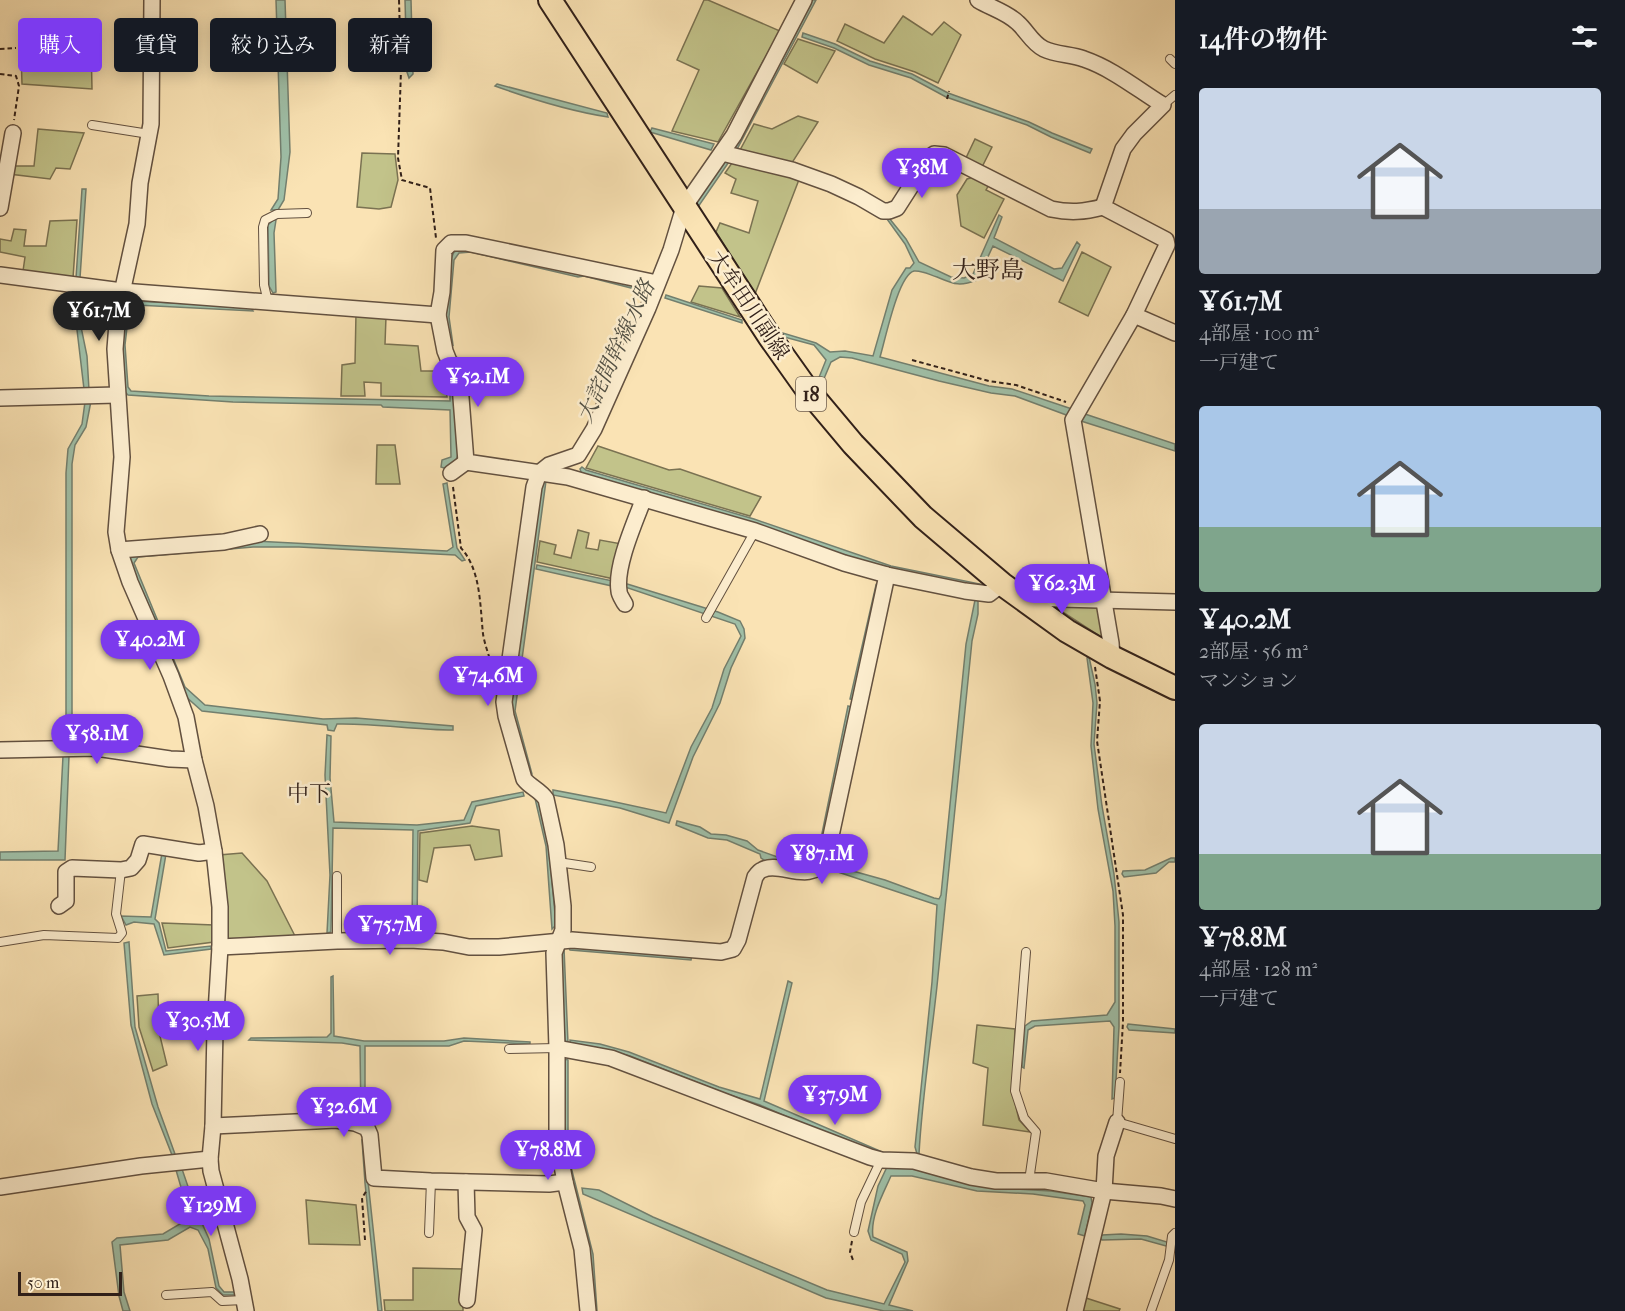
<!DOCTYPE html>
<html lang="ja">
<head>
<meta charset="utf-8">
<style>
  :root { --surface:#171b24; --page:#242831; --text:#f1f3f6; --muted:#9ea1a6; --accent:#7c3aed }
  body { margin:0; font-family:"IM FELL French Canon","Noto Serif JP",serif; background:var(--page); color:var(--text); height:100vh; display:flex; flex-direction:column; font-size:22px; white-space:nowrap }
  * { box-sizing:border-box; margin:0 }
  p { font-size:20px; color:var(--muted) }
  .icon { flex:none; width:33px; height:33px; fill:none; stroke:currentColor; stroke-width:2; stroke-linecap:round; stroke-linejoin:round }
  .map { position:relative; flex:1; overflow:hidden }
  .sheet { display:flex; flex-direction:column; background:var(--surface); width:450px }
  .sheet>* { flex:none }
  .top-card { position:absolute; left:18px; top:18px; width:570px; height:54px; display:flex; gap:12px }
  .scale { position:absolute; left:18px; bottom:15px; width:104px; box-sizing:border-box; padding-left:6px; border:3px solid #312019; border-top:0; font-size:16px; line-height:21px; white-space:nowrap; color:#312019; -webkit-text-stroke:4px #fcedce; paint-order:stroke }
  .price { position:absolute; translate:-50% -51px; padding:0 14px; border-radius:21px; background:var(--accent); color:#fff; font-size:20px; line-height:39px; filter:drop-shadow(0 2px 3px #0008) }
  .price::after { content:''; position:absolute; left:50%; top:36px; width:18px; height:14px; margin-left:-9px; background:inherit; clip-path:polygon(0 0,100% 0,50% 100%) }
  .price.selected { background:#222; color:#fff }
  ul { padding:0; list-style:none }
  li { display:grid; align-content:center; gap:12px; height:318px; padding:0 24px }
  li span { display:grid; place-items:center; height:186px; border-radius:6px; color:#555 }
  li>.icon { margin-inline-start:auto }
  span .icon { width:108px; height:108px; fill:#fffc; stroke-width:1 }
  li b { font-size:26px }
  h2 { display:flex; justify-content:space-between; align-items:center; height:72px; padding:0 24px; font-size:26px }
  .chip { padding:0 21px; border-radius:6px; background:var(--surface); box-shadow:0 3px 15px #0003; font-size:21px; line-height:54px }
  .chip.selected { background:var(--accent); color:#fff }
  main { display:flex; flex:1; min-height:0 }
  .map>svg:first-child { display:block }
</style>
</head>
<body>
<main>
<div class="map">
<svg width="1175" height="1311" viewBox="0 0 1175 1311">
  <rect width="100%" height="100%" fill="#fae3b4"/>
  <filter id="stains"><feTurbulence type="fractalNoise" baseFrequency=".00333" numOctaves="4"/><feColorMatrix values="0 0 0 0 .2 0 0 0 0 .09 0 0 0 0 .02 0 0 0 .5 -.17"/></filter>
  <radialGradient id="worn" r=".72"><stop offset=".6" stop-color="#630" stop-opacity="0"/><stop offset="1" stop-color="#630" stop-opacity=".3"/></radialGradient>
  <g fill="#c2c38a" stroke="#7a7252" stroke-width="1.5">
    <path d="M704 0H708L780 31 718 142 672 131 699 70 677 60Z"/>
    <path d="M903 16 932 35 944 22 961 35 938 83 915 72 875 59 837 41 845 24 884 43Z"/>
    <path d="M798 39 835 51 817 83 784 64Z"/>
    <path d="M91 43 92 89 22 84 21 51 24 45Z"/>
    <path d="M798 116 818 122 790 166 739 152 754 124 772 129Z"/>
    <path d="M38 129 84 133 70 169 56 168 50 179 9 174 10 166H34Z"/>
    <path d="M975 139 992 147 981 169 965 160Z"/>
    <path d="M362 153 395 154 398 180 391 207 379 209 357 207Z"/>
    <path d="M734 160 800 177 755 294 716 232 720 223 749 233 758 201 731 193 736 179 725 173Z"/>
    <path d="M977 176 990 183 986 190 1004 199 984 238 961 226 957 195 967 179Z"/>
    <path d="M77 220 73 278 23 271 25 257 0 252V239L11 241 14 229 26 230 24 246H46L50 221Z"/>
    <path d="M1082 252 1111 267 1088 316 1059 302Z"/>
    <path d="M699 286 722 288 740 317 691 302Z"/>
    <path d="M356 313 386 317 385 344 418 346 421 371H445L447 397 381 396V383L364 382 365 396H341L342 365 355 363Z"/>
    <path d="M377 445H395L400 484H376Z"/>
    <path d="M598 446 669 470 680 469 761 497 750 516 586 468Z"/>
    <path d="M578 530 589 533 586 548 598 550 600 540 622 544 614 579 537 562 540 541 556 545 554 554 571 558Z"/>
    <path d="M1097 603 1105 633 1101 637 1052 605Z"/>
    <path d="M472 826 499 830 502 856 475 860 470 845 434 848 427 882 419 880 420 833Z"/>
    <path d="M242 853 267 881 295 936 223 940 219 855Z"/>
    <path d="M162 923 214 925V942L168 948Z"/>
    <path d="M158 994 159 1032 167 1065 153 1071 139 1027 137 996Z"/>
    <path d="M977 1025 1015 1029 1012 1090 1019 1120 1030 1132 983 1125 988 1068 973 1063Z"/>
    <path d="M306 1200 356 1205 360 1245 309 1244Z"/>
    <path d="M413 1268 463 1269V1311H385L384 1300H413Z"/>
    <path d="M1086 1298 1120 1309 1119 1311H1081Z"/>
  </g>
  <g fill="#9fbfa7" stroke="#737f6e" stroke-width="1.5">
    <path d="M276 0H285L290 152 284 200 278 210H271L278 199 281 157Z"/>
    <path d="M405 0H411L413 74 409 78 407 72Z"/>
    <path d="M810 0H816L735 153 698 207 696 202Z"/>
    <path d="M803 33 835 44 870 61 912 74 948 93 1029 122 1052 133 1092 149 1090 153 1051 137 1027 125 946 97 911 78 869 65 834 48 802 37Z"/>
    <path d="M497 84 607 113 608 117C570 111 531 99 495 86Z"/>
    <path d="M652 128 714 144 711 150 650 132Z"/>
    <path d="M82 189H86L80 278H76Z"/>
    <path d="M999 215 1002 217 994 238 1054 269 1062 268 1077 242 1080 245 1063 281 993 246 977 280C959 287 954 284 937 277 930 275 922 270 914 271 898 275 885 341 880 357L989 386 1012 389 1072 409 1069 416 1015 396 991 393 939 381 852 358 840 357 831 362 820 388 816 385 826 360 814 345 784 337 783 333 816 343 830 352 845 351 873 356 892 290 906 268H910L914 263 905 244 887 219 889 218 906 239 919 262 951 277 964 278 973 274Z"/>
    <path d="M273 220H276L274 233 276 292 273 293 269 286 268 225Z"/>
    <path d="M460 249 644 288 643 291 584 276 578 277 471 252 459 253 454 260 449 317 453 345 448 343 445 316 451 259 454 252Z"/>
    <path d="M77 291 78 293 79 317 87 356 89 390 84 389 75 313 74 292Z"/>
    <path d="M666 295 742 320V323L665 298Z"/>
    <path d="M134 301 251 307 253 311 136 305 129 310 125 345 128 387 131 391 209 396 450 401V376L454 378 458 455 455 464 444 468 441 467 442 460 451 457 450 410 383 407 381 405 233 402 128 395 125 392 122 347 126 308Z"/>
    <path d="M91 401 86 427 75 445 72 464V741H66V473L68 449 82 424 85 402Z"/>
    <path d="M1085 414 1175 444V451L1081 421Z"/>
    <path d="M582 467 586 470 754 519 891 566 980 584V587L880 568 582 475 580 469Z"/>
    <path d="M542 481H546L515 711 532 774H528L511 714 510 701Z"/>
    <path d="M447 483 457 548 465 560 462 561 455 555 299 547H253L138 557 134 563 185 687 205 705 323 719 356 718 453 726V730C414 730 376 723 337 724L334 731 328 730 327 725 202 711 184 695 126 557 253 541 447 551 453 547 443 484Z"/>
    <path d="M537 565 613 581 612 586 536 569Z"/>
    <path d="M624 583 718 612 740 621 744 629 745 638 731 668 720 703 693 757 669 823 620 808 553 795V790L606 800 666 813 691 747 712 708 724 669 741 636 735 624 625 587Z"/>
    <path d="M876 585 878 587 854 700 850 699Z"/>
    <path d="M975 600H978V614L972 641C960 756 948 871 937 986 931 1042 922 1098 919 1154H917L915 1147 932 982 937 905 829 869 831 865 885 880 934 898 939 899 941 895 966 644Z"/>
    <path d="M1089 657 1095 684 1097 703 1094 744 1102 806 1114 874 1119 922V1027L1115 1098 1112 1099 1114 1027 1110 1021 1035 1026 1028 1030 1024 1068 1022 1067 1025 1026 1032 1021 1107 1015 1115 1002V926L1113 891 1098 809 1091 746 1093 703 1087 658Z"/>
    <path d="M848 706 852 707 820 858 811 866 767 862 761 858 760 854 727 840 708 838 676 825 677 821 700 827 711 834 726 835 747 841 758 850 783 859 803 862 812 861 817 858Z"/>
    <path d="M327 735 331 736 330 778 334 822 417 825 464 820 472 802 523 792 524 796 476 806 470 823 418 831 417 929 412 928 413 830 333 828 331 932 327 933 330 875 325 775Z"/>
    <path d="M63 756H69L65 860H0V852L58 851Z"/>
    <path d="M534 794H538L547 827 556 925 552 929 546 846Z"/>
    <path d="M162 853 166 854 155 919 159 923 166 951 211 946V949L164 955 154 924 134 922 126 925 121 916 151 917Z"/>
    <path d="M1171 858H1175V862H1169L1156 873 1124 877 1122 874 1123 871 1145 870Z"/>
    <path d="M129 942 135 1027 158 1107 175 1154 172 1155 152 1104 131 1025 124 943Z"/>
    <path d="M568 946 692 955 691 960 570 950Z"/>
    <path d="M564 948 568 1043H565L560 952Z"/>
    <path d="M333 976 334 1036 364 1041H444L464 1038 530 1042V1044L464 1041 449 1046H365V1120H361L360 1046 342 1043 249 1040 251 1038 327 1037 331 1033V977Z"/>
    <path d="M788 981 792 983 764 1101 887 1154 883 1155 815 1129 760 1105 724 1093 630 1056 599 1048 570 1044V1040L600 1044 629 1052 719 1087 760 1099Z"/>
    <path d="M1128 1024 1175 1029V1033L1129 1030 1127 1027Z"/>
    <path d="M565 1059 568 1060V1155L593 1254 597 1311H593L563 1144Z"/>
    <path d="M362 1140 365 1141 368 1181 382 1311H378L365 1183Z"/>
    <path d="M887 1167H906L958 1180 1000 1188 1051 1191 1091 1197 1092 1203 1085 1236 1078 1234 1085 1205 1083 1201 1033 1194 977 1191 912 1176H891C883 1194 870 1217 873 1237L907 1252 908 1261 889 1305 913 1311H884L826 1298 583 1194 582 1188 599 1190 653 1217 827 1290 884 1304 905 1262 902 1254 871 1240 868 1231 878 1186Z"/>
    <path d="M182 1169 196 1210 209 1239 219 1286 224 1292H235L236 1295H223L216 1288 208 1249 198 1230 190 1227 168 1240 120 1245 124 1292 130 1311H123L119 1296 112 1242 117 1238 163 1234 190 1218 176 1170Z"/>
    <path d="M1121 1234 1147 1236 1167 1242 1168 1245 1166 1246 1141 1239 1102 1240 1100 1237 1102 1235Z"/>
  </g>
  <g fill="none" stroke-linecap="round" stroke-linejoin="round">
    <defs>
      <g id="lane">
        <path d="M1170 59 1175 64"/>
        <path d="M1163 105 1175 95"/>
        <path d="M92 125 149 134"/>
        <path d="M268 302 264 285 263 227 265 220 277 214 307 213"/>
        <path d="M706 618 755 531"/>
        <path d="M558 862 591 867"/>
        <path d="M337 876V941"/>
        <path d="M0 942 44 935 118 938 122 933 116 914 121 870"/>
        <path d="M1026 952 1015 1091 1024 1118 1036 1132 1029 1181"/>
        <path d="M509 1049 557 1048"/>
        <path d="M1120 1082 1117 1122 1175 1139"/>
        <path d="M854 1232 861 1202 881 1160"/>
        <path d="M429 1233 431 1181"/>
        <path d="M166 1295 212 1292 222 1301 244 1300"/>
        <path d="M1151 1311 1169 1260 1172 1236 1175 1233"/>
      </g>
      <g id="street">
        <path d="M152 0 151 124 140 183 137 224 118 311 115 349 122 457 116 532 119 550 130 582 171 676 186 717 194 760 206 806 214 851 220 907V947L215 1029 213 1126 210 1159 211 1171 240 1279 246 1311"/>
        <path d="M978 0C991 8 1007 12 1018 23 1027 31 1032 43 1044 49 1056 55 1071 54 1084 59 1113 69 1137 89 1163 105L1134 134 1123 149 1103 207 1166 240 1167 245 1134 315 1073 420 1111 643 1112 657"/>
        <path d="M722 153 792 170 831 184 859 197 883 211H889L897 208 929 158 934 154 944 155 1051 209C1070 213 1084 212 1103 207"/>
        <path d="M0 208 13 133"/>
        <path d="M0 275 122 291 438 315 442 292 444 250 451 243H466L657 283"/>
        <path d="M438 315 445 351 449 361 457 370 460 385 466 462 568 477 755 531 844 563 887 575 965 591 989 594 1002 584"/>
        <path d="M1134 315 1175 333"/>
        <path d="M0 398 117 395"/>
        <path d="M451 473 466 462"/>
        <path d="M119 550 224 542 260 534"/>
        <path d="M1023 598 1175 602"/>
        <path d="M625 604C623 600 619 595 619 591 615 566 635 522 644 498"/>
        <path d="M0 750 96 748 170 759 194 760"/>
        <path d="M59 906 66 901V872L72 868 121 870 131 868 138 860 143 844 199 853 214 851"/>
        <path d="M220 947 337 941 410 940 443 942 469 947H499L572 940 721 952 733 949 738 940 755 877C757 874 759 871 762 870 780 860 810 886 826 859L887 575"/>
        <path d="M557 1048 611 1058 870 1157 881 1160 914 1161 971 1177 996 1181H1046L1104 1191 1161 1196 1175 1199"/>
        <path d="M213 1126 336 1120 355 1123 367 1128 370 1135 374 1178 431 1181 549 1184 565 1182"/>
        <path d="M466 1182 467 1217 474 1230 467 1300"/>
        <path d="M0 1187 141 1166 210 1159"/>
        <path d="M588 1311 582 1249 565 1182 557 1139V1048L554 953 563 930V906L556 845 546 799C540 790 530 787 524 779L506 716 504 702 534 487 539 473 549 465 578 455 594 429 648 308 671 250 684 207 734 135 804 0"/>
        <path d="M1075 1311 1104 1191 1106 1156 1117 1122"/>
      </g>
      <path id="primary" d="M550 0 769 336 806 388 853 444 923 517 1002 584 1067 631 1112 657 1175 688"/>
    </defs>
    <use href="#lane" stroke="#635140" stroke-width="10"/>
    <use href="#street" stroke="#635140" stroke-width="18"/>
    <use href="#primary" stroke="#312019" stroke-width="26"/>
    <g stroke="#312019" stroke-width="2" stroke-dasharray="4.5 3" stroke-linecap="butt">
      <path d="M399 0 401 70 398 158 402 180 430 188 436 238"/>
      <path d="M0 49 16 48"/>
      <path d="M0 74 16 76 19 86 14 120"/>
      <path d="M947 99 949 91"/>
      <path d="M912 360 989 381 1016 385 1066 402"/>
      <path d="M453 487 461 548C481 570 480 606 483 634 485 646 490 658 493 670"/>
      <path d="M1095 667 1100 701 1097 741 1123 915V1022L1120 1073"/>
      <path d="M365 1240 362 1198 367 1190"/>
      <path d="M852 1241 850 1252 853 1260"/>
    </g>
    <use href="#lane" stroke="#fcedce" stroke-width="8"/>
    <use href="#street" stroke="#fcedce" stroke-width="15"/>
    <use href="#primary" stroke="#fae3b4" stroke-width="22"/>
  </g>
  <g text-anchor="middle" stroke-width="5" stroke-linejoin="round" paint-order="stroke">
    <rect fill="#fcedce" stroke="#6e5e4f" stroke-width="1.5" x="796" y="377" width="30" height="34" rx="4.5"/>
    <g font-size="20" font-weight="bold" fill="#312019">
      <text x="811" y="401">18</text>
    </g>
    <g font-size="21" fill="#312019" stroke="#fcedce">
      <text transform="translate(749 305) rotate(56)" y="7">大牟田川副線</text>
    </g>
    <g font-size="22" font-style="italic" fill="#525044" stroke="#fcedce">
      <text transform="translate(615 351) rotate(-65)" y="8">大詫間幹線水路</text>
    </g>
    <g font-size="22" fill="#312019" stroke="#fcedce">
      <text x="309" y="801">中下</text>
    </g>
    <g font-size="24" fill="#312019" stroke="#fcedce">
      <text x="988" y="278">大野島</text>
    </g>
  </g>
  <rect width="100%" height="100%" filter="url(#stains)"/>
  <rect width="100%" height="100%" fill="url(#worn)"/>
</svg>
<div class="scale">50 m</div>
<b class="price" style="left:922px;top:199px">¥38M</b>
<b class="price selected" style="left:99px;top:342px">¥61.7M</b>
<b class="price" style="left:478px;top:408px">¥52.1M</b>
<b class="price" style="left:1062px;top:615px">¥62.3M</b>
<b class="price" style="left:150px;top:671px">¥40.2M</b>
<b class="price" style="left:488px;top:707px">¥74.6M</b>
<b class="price" style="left:97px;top:765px">¥58.1M</b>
<b class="price" style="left:822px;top:885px">¥87.1M</b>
<b class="price" style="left:390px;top:956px">¥75.7M</b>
<b class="price" style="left:198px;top:1052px">¥30.5M</b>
<b class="price" style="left:835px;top:1126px">¥37.9M</b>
<b class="price" style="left:344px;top:1138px">¥32.6M</b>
<b class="price" style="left:548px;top:1181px">¥78.8M</b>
<b class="price" style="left:211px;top:1237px">¥129M</b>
<div class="top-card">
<a class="chip selected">購入</a>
<a class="chip">賃貸</a>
<a class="chip">絞り込み</a>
<a class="chip">新着</a>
</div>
</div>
<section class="sheet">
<h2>14件の物件<svg class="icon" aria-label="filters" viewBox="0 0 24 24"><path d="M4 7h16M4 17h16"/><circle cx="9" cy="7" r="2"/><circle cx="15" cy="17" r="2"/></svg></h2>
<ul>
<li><span style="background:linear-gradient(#c9d6e8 65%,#9aa5b1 0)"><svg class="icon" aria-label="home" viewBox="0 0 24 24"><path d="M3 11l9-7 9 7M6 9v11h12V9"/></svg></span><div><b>¥61.7M</b><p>4部屋 · 100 m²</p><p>一戸建て</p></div></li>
<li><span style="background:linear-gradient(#a9c7e8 65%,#7fa58c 0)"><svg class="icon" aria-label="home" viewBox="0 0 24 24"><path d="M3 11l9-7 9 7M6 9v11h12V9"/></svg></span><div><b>¥40.2M</b><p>2部屋 · 56 m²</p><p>マンション</p></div></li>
<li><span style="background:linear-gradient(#c9d6e8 70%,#7fa58c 0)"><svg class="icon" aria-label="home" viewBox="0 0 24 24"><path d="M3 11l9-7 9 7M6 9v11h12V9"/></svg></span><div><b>¥78.8M</b><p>4部屋 · 128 m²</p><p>一戸建て</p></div></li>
</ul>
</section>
</main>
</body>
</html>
